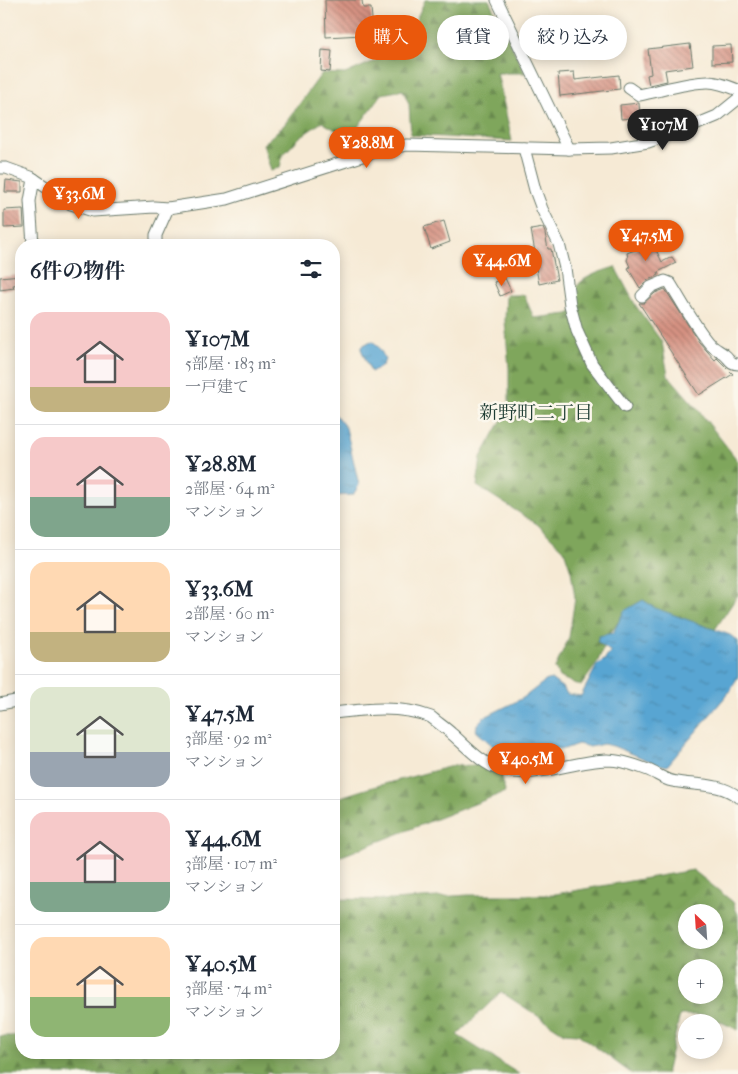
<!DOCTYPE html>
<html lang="ja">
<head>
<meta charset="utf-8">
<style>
  :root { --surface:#fff; --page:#f6f6f7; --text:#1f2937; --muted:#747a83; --line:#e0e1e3; --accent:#ea580c }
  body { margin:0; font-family:"IM FELL French Canon","Noto Serif JP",serif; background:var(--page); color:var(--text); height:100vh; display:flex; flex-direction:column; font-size:19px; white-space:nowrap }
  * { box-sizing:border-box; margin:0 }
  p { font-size:16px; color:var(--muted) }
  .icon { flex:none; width:28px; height:28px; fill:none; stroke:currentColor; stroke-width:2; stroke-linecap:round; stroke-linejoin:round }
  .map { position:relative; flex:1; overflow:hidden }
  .sheet { position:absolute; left:15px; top:239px; width:325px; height:820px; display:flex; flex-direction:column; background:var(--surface); border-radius:20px; box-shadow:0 2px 12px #0003 }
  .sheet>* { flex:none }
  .top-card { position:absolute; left:355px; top:15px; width:308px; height:45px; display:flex; gap:10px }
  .needle { width:32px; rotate:335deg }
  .tools { position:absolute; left:678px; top:904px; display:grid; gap:10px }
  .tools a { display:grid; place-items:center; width:45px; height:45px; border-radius:50%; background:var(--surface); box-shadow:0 2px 12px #0003; font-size:25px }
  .price { position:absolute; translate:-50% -42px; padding:0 11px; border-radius:18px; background:var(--accent); color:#fff; font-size:16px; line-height:32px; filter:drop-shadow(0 1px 2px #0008) }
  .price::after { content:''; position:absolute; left:50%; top:30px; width:15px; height:11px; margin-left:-8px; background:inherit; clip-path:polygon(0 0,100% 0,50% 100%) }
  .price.active { background:#222; color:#fff }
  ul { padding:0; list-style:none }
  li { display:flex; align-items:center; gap:15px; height:125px; padding:0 15px }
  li+li { border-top:1px solid var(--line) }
  li span { display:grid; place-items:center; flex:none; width:140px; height:100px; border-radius:15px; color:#555 }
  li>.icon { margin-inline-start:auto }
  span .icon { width:60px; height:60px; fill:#fffc; stroke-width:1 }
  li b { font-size:21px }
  h2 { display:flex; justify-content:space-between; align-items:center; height:60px; padding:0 15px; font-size:21px }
  .chip { padding:0 18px; border-radius:22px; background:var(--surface); box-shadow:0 2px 12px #0003; font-size:18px; line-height:45px }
  .chip.active { background:var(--accent); color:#fff }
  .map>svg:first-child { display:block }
</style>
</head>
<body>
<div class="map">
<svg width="738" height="1074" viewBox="0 0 738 1074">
  <defs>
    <pattern id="forest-firs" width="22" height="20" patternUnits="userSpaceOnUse" patternTransform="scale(1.25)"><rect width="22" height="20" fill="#7fa65c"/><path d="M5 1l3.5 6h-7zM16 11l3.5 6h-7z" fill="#67884d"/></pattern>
    <pattern id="water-ripples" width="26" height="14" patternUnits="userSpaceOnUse" patternTransform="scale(1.25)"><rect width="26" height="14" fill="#59a5d2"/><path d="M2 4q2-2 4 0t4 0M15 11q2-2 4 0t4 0" fill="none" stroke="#4988ab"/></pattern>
    <pattern id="building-back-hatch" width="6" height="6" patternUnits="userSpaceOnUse" patternTransform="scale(1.25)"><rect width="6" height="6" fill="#d69282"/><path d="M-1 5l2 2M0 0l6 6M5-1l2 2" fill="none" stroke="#ad786b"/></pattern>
  </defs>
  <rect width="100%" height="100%" fill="#fbf7ec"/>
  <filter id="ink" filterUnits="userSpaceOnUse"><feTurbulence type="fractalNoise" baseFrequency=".02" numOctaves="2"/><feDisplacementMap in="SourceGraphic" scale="10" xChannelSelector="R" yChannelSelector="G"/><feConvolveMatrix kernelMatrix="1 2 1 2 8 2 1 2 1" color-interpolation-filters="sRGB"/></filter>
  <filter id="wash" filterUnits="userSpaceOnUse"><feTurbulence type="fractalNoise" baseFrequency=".0096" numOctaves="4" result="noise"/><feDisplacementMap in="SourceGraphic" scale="20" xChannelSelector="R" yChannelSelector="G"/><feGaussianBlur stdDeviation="1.12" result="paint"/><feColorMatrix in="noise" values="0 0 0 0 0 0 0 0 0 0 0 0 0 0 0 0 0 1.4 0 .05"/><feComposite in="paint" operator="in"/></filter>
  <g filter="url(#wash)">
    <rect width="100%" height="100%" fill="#f6ead5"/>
    <g fill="url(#forest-firs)" stroke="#4f7248" fill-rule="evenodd">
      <path d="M425 0H489L525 73H497L512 141 411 135 409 104 403 90 382 94 357 128 344 135 322 122 300 137 283 155 280 167 271 171 263 144 284 125 322 73 345 74 379 59 399 40 415 22Z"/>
      <path d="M615 267 636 306 662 342 668 375 695 406 738 461V595L712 634 653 612 619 621 609 635 597 663 581 686 559 677 555 668 569 637 575 598 571 571 564 550 537 524 477 486 481 457 509 407V368L505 321 506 295H524L534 318 568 314 577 309C576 305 574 298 574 294 575 278 603 271 615 267Z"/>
      <path d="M500 764 505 792 334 859V799L369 788 452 766Z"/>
      <path d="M693 870 733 902 738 915V942L736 947 738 977V1030L706 1015H680L666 1074H632L578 1034 564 1033 501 992 457 1035 519 1074H272L268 1071 266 1074H0V1036H21V1052H334V897L336 899 392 900 468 895H550ZM714 912V940H686V912ZM686 968H714V995H686Z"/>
    </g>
    <g fill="url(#water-ripples)" stroke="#3c7183">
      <path d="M372 341C379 345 382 353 385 359L383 365 371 372 361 349 362 346 369 342Z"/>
      <path d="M334 413 346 428 359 485 353 495 334 496Z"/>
      <path d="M643 600 655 608 730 635 738 641V676L731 690 667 766 657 764 613 746 603 744 590 747 578 744 564 749 548 748 542 751 536 757 531 760 506 750 493 763 492 762 500 752 476 731 477 724 483 718 523 698 545 681 551 679 563 688 567 694 581 696 597 665 605 659 611 652 597 641 599 636 613 633 624 611Z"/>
    </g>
    <g id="blocks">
      <g fill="url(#building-back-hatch)">
        <path d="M325 0H362L363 8H371L373 29 362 35 326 37Z"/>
        <path d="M690 44 693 66 665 70 667 81 649 85 647 75 651 74 648 49Z"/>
        <path d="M731 45 732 62 712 63V46Z"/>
        <path d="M322 50 332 51 330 72 321 71Z"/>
        <path d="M574 72 575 80 619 75 620 89 560 96 558 73Z"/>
        <path d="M639 103 640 117 621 119 620 105Z"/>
        <path d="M6 180 22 182V192H5Z"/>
        <path d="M23 209 24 227 4 228V210Z"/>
        <path d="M444 221 450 242 431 249 424 227Z"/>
        <path d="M543 228 545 233 548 249H551L557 280 539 284 533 252H535L531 230Z"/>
        <path d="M648 234 662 262 672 257 676 263 658 272 659 275 648 280 640 288 628 268 630 267 627 260 628 258 627 253 637 249 638 240Z"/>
        <path d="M21 275V284L13 285 14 288 0 290V277Z"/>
        <path d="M505 278 511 291 500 296 494 282Z"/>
        <path d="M665 289 699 342 715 360 717 358 733 374 699 395 639 303H644L655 293Z"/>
      </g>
    </g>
  </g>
  <g filter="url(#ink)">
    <use href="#blocks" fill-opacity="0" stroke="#6a7a6c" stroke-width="1"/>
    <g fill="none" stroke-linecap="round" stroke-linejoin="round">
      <defs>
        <g id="minor">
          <path d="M497 0 569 149"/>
          <path d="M629 88 639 95C660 91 687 82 708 82 718 82 728 86 738 90"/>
          <path d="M524 148 535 190 542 209 559 244 565 268 570 305 577 331 592 364 625 407"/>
          <path d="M0 168H6L31 177 71 204 93 211 154 207 168 208 227 199 384 149 407 145 569 149 611 148 648 142 688 128 717 116 738 99"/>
          <path d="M33 245 30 201 34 179"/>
          <path d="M156 245V235L168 208"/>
          <path d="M642 296 651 287 665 281 670 283C682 302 695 327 710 344 714 349 721 351 726 356 730 360 731 364 738 364"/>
          <path d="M0 704 21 700"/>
          <path d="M334 713C367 709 400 705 431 717 438 723 446 728 452 734 467 747 482 764 501 770 537 779 572 761 607 760 620 760 635 765 648 770 656 773 663 779 672 781 694 786 720 782 738 797"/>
        </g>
      </defs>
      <use href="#minor" stroke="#6a7a6c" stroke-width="13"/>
      <use href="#minor" stroke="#fff" stroke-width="11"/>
    </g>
  </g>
  <g text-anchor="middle" stroke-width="5" stroke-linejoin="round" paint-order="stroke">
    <g font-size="19" fill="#1f3d34" stroke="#fbf7ec">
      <text x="536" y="419">新野町二丁目</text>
    </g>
  </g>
</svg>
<div class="tools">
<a><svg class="needle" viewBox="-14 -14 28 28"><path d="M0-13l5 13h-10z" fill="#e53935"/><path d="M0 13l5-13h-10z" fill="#747a83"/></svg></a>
<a>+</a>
<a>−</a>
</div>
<b class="price active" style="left:663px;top:151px">¥107M</b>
<b class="price" style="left:367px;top:169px">¥28.8M</b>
<b class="price" style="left:79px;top:220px">¥33.6M</b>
<b class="price" style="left:646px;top:262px">¥47.5M</b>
<b class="price" style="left:502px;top:287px">¥44.6M</b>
<b class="price" style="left:526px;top:785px">¥40.5M</b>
<div class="top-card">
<a class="chip active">購入</a>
<a class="chip">賃貸</a>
<a class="chip">絞り込み</a>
</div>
<section class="sheet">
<h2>6件の物件<svg class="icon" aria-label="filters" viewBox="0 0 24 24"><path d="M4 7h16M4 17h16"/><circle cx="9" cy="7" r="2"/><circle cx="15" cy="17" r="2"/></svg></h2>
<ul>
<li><span style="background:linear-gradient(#f6c9c9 75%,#c2b280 0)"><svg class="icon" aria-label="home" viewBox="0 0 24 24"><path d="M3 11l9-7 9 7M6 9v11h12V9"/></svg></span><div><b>¥107M</b><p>5部屋 · 183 m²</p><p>一戸建て</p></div></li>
<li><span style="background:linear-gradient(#f6c9c9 60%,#7fa58c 0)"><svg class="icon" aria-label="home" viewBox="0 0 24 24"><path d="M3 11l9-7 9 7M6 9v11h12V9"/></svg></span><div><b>¥28.8M</b><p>2部屋 · 64 m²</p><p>マンション</p></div></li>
<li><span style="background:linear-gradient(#ffd9b3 70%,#c2b280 0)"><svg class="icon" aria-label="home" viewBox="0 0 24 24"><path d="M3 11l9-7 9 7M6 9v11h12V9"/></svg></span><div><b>¥33.6M</b><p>2部屋 · 60 m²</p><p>マンション</p></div></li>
<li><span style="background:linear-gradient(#dfe7d0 65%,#9aa5b1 0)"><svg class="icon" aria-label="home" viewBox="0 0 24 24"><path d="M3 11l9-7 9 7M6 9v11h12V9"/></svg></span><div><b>¥47.5M</b><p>3部屋 · 92 m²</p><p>マンション</p></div></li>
<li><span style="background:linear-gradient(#f6c9c9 70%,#7fa58c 0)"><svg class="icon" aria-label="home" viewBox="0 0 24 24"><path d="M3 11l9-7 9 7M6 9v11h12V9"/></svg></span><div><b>¥44.6M</b><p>3部屋 · 107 m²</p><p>マンション</p></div></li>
<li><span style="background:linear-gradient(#ffd9b3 60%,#8fb573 0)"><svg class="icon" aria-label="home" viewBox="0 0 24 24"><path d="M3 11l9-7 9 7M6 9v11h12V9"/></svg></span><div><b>¥40.5M</b><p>3部屋 · 74 m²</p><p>マンション</p></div></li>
</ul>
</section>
</div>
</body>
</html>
